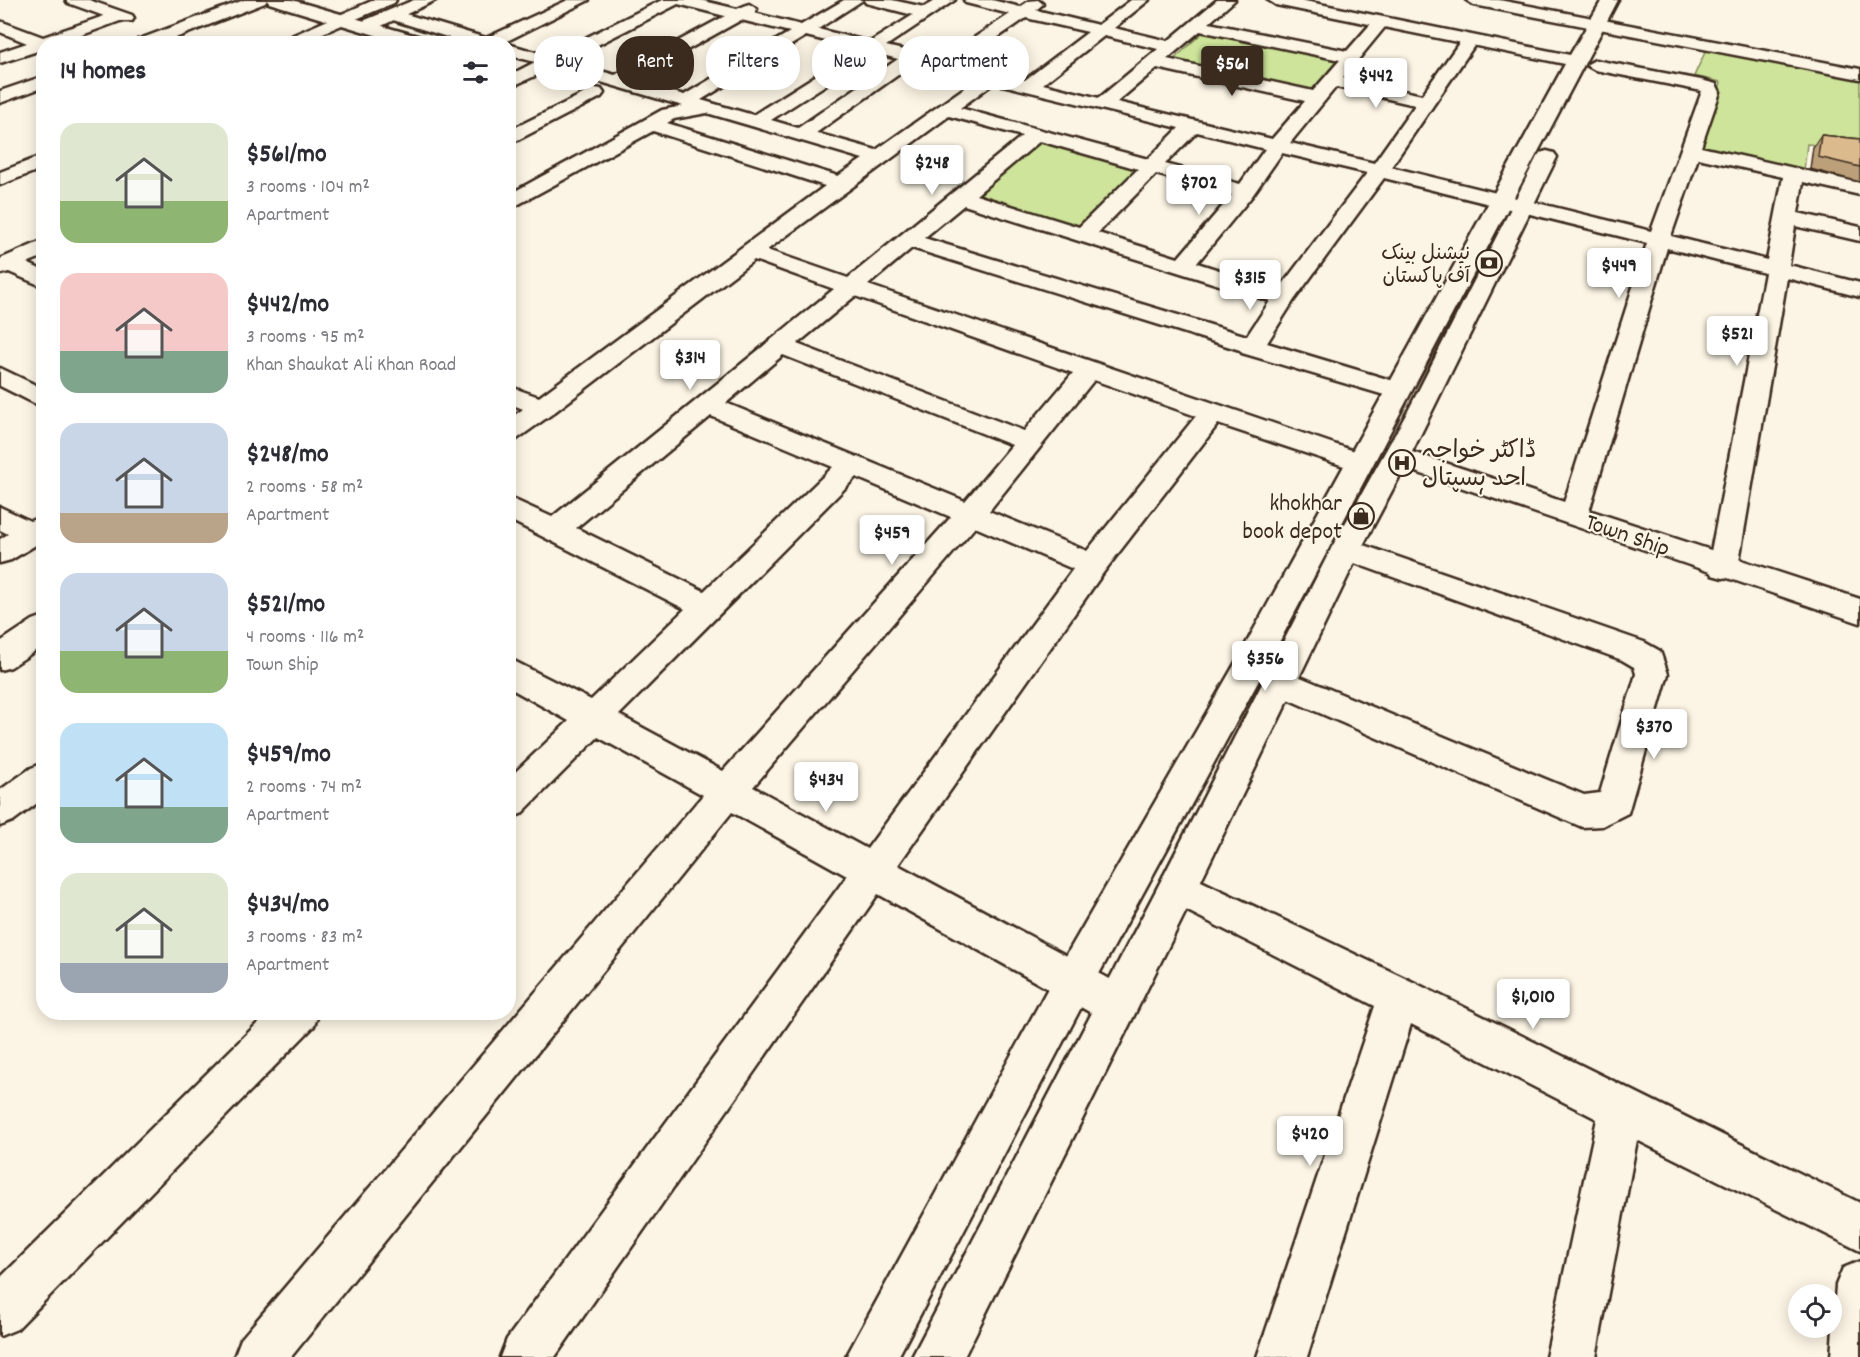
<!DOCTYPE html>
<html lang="en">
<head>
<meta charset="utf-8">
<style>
  :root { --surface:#fff; --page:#f2f2f3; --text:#2b2b33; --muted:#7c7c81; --accent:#3b2a1e }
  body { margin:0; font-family:Dekko,"Playpen Sans Arabic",sans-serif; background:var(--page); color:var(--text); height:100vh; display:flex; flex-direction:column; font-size:22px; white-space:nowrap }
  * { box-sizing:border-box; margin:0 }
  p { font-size:20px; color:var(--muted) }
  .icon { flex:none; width:33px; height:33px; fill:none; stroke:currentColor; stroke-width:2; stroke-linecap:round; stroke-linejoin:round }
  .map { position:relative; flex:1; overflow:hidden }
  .panel { position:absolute; left:36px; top:36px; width:480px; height:984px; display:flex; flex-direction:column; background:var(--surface); border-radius:24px; box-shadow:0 3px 15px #0003 }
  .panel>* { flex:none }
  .hud { position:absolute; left:534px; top:36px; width:570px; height:54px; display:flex; gap:12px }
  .fabs { position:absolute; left:1788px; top:1284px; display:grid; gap:12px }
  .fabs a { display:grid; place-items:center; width:54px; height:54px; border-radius:50%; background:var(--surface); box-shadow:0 3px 15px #0003; font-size:30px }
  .price { position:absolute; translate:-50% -51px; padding:0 14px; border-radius:6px; background:#fff; color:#222; font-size:20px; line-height:39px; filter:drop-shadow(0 2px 3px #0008) }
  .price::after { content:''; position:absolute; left:50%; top:36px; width:18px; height:14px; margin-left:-9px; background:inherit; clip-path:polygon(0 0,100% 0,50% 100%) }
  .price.on { background:var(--accent); color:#fff }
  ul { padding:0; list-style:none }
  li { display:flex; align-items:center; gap:18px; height:150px; padding:0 24px }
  li span { display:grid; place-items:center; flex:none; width:168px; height:120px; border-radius:18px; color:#555 }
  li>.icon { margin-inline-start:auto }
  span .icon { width:72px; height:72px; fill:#fffc; stroke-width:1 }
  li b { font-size:26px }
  h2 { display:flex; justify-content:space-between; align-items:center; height:72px; padding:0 24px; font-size:26px }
  .pill { padding:0 21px; border-radius:24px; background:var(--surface); box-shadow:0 3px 15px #0003; font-size:21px; line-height:54px }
  .pill.on { background:var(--accent); color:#fff }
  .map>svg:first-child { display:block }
</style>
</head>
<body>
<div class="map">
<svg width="1860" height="1357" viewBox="0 0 1860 1357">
  <rect width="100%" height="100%" fill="#fcf5e5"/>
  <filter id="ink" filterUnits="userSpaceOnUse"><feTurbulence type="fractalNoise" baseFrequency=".0167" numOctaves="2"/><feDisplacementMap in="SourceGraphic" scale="12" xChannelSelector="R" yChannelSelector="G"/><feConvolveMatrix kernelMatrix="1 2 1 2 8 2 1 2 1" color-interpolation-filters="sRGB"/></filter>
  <g filter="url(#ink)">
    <g fill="#cde49a" stroke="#84875c" stroke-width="1.5">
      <path d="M1204 31 1339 58 1312 92 1173 60Z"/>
      <path d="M1708 46 1860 75V149L1807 144 1804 170 1702 148 1721 82 1694 76Z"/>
      <path d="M1038 137 1143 166 1082 227 969 192Z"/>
    </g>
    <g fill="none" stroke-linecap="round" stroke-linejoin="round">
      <defs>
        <g id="street">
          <path d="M66 0H89L132 15 134 18 132 21H120L58 44H44V49L0 63V52L27 43 0 32V21L43 37 104 16 68 3Z"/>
          <path d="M244 0H267L265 3 160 44H135L137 40Z"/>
          <path d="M267 0H292L431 40 433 44H405L269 3Z"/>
          <path d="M568 0H589L501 44H469L393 20 391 17 399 12 486 38Z"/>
          <path d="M662 0H700L737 9 749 4 757 9 754 13 801 25 844 0H863L818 29 870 42 913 15 866 3 864 0H892L924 7 936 0H955L886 46 942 59 1010 14 966 3 964 0H992L1020 7 1029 1 1038 0 1043 4 1036 10 1098 25 1131 0H1149L1114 28 1168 41 1217 0H1235L1209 23 1347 51 1375 19 1381 17 1389 22 1343 78 1422 95 1464 36 1470 35 1478 40 1391 167 1651 231 1702 91 1595 70 1586 65 1595 60 1701 80 1716 84 1720 92 1701 147 1860 183V195L1803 182 1798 213 1860 227V241L1795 226 1789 265 1860 283V297L1787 278 1738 567 1734 575 1723 578 1712 575 1708 567 1765 273 1667 248 1588 515 1584 522 1574 525 1564 522 1560 515 1647 243 1384 178 1294 300 1267 343 1407 385 1411 391 1407 397 1398 399 1242 353 1240 350 912 248 868 285 1369 456 1373 462 1369 468 1359 471 1218 424 1103 573 898 865 1132 991 1138 1005 1132 1019 1117 1025 1102 1019 878 894 555 1357H500L507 1339 847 876 732 812 291 1357H234L241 1339 703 795 598 737 521 814 508 818V779L569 721 508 687V658L591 700 685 609 508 519V497L552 517 834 289 754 260 552 414 517 439 508 441V420L523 409 508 403V386L539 397 825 186 653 131 508 210V195L662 110 683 106 553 68 508 88V76L535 62 508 55V44L549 56ZM678 4 725 16 615 75 566 61ZM1026 18 1088 32 1025 80 959 64ZM741 20 790 32 684 95 633 80ZM1200 31 1340 60 1313 91 1167 59ZM806 36 858 49 753 115 701 100ZM1104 36 1158 49 1099 98 1043 84ZM875 53 898 59 798 128 771 120ZM915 63 977 79 876 150 816 133ZM1157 68 1305 101 1272 139 1117 102ZM994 83 1179 128 1148 159 960 108ZM1336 87 1415 105 1374 163 1290 143ZM707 113 863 159 838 176 667 123 674 119ZM949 116 1022 136 848 278 767 250ZM1197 132 1265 149 1240 184 1165 164ZM1040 141 1138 169 1079 227 976 195ZM1282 153 1367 173 1279 289 1197 263 1252 196ZM1698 158 1783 177 1767 260 1671 236ZM1156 174 1232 195 1178 258 1098 233ZM964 205 1270 301 1247 336 924 238ZM855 296 1073 373 1024 431 797 344ZM783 355 1012 445 965 501 726 403ZM1094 380 1196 416 1087 551 989 511ZM711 416 833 467 704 591 576 528ZM856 477 951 517 723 771 619 715ZM975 527 1073 569 867 849 753 787Z"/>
          <path d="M1466 0H1499L1860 69V79L1474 5Z"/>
          <path d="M44 76V87L0 103V91Z"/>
          <path d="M595 88 601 89 604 93 601 97 508 145V131Z"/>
          <path d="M44 240V256L27 263 44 271V287L9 272 0 274V259Z"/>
          <path d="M0 368 44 389V408L0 386Z"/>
          <path d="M0 507 30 521 44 516V540L11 560 0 563V539L8 534 0 530Z"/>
          <path d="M1346 539 1644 642 1660 651 1668 674 1628 813 1602 826 1582 827 1269 691 1264 682 1269 673 1281 669 1584 795 1600 793 1636 674 1634 667 1622 660 1335 556 1331 549 1335 542Z"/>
          <path d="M44 616V645L11 667 0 670V642L33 620Z"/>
          <path d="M44 763V798L13 821 0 826V790L31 768Z"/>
          <path d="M1178 870 1413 982 1860 1203V1251L1637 1140 1596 1357H1546L1597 1119 1411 1024 1307 1357H1257L1375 1006 1164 899 1159 887 1164 875Z"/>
          <path d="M269 1012H319L314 1026 17 1329 0 1336V1278Z"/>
          <path d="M1860 1261V1357H1831L1836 1285 1843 1268Z"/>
        </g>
        <g id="secondary">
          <path d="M374 0H396L394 3 297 44H273Z"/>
          <path d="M414 0H436L375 29 369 30 361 25 363 21Z"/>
          <path d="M1268 0H1300L1570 55 1602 0H1618L1264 671 1087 996 898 1357H846L1059 968 1236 662 1565 64 1276 5Z"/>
          <path d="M1547 151 1554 153 1557 157 1412 452 1860 599V623L1404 468 1361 549 1192 899 964 1357H912L1164 875 1331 549 1409 409 1537 157 1540 153Z"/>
          <path d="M44 155V168L0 185V172Z"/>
        </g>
      </defs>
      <use href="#street" stroke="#3b2a1e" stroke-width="5"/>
      <use href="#secondary" stroke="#3b2a1e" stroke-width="5"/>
      <use href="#street" fill="#fcf5e5" fill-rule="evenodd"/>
      <use href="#secondary" fill="#fcf5e5" fill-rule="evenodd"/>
    </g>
    <path fill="#bca07a" stroke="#3b2a1e" stroke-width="1.5" d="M1821 135 1860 139V182L1810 169 1813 147Z"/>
    <path fill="#dbba8e" stroke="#3b2a1e" stroke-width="1.5" d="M1821 135 1860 139V167L1818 157Z"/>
  </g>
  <defs>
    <symbol id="bank-ring" viewBox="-11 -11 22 22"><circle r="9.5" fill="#fcf5e5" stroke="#3b2a1e" stroke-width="1.5"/><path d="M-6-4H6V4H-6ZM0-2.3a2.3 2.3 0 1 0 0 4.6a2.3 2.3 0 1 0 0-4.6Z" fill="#3b2a1e"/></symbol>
    <symbol id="hospital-ring" viewBox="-11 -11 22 22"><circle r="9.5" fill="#fcf5e5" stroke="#3b2a1e" stroke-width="1.5"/><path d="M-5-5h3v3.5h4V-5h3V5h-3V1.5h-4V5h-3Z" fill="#3b2a1e"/></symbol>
    <symbol id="shop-ring" viewBox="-11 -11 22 22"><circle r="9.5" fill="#fcf5e5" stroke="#3b2a1e" stroke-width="1.5"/><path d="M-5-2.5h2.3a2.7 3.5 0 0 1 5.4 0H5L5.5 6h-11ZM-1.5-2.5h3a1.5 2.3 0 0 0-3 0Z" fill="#3b2a1e"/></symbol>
  </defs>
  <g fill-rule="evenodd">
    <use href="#bank-ring" x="1474" y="248" width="30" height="30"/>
    <use href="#hospital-ring" x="1387" y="448" width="30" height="30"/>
    <use href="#shop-ring" x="1346" y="501" width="30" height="30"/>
  </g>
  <g text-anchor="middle" stroke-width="4.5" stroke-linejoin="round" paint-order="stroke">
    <g font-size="20" fill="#3b2a1e" stroke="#fcf5e5" text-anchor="end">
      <text x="1470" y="259">نیشنل بینک<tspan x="1470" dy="23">آف پاکستان</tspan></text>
    </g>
    <g font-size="24" fill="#3b2a1e" stroke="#fcf5e5" text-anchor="start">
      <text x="1422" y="457">ڈاکٹر خواجہ<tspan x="1422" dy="28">احد ہسپتال</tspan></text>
      <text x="1342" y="510" text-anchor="end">khokhar<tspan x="1342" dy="28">book depot</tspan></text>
    </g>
    <g font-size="24" fill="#3b2a1e" stroke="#fcf5e5">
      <text transform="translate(1628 534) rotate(19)" y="8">Town Ship</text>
    </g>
  </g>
</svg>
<div class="fabs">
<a><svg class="icon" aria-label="locate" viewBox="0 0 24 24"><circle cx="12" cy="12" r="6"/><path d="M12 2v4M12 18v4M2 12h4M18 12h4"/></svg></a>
</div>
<b class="price on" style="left:1232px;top:97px">$561</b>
<b class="price" style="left:1376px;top:109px">$442</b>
<b class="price" style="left:932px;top:196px">$248</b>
<b class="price" style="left:1199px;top:216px">$702</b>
<b class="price" style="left:1619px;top:299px">$449</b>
<b class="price" style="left:1250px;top:311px">$315</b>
<b class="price" style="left:1737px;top:367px">$521</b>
<b class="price" style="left:690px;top:391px">$314</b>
<b class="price" style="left:892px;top:566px">$459</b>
<b class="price" style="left:1265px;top:692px">$356</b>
<b class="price" style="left:1654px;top:760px">$370</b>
<b class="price" style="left:826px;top:813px">$434</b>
<b class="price" style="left:1533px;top:1030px">$1,010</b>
<b class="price" style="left:1310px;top:1167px">$420</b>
<div class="hud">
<a class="pill">Buy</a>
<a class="pill on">Rent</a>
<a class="pill">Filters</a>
<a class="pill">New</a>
<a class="pill">Apartment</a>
</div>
<section class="panel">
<h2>14 homes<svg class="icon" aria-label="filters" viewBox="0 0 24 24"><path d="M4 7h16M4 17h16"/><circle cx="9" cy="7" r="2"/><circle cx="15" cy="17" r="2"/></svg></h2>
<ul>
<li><span style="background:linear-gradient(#dfe7d0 65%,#8fb573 0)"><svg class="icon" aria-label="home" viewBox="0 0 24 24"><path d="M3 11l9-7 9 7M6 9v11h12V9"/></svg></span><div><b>$561/mo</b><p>3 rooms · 104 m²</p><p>Apartment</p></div></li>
<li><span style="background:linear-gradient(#f6c9c9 65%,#7fa58c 0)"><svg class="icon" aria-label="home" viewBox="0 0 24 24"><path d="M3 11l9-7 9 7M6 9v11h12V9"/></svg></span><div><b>$442/mo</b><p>3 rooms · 95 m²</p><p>Khan Shaukat Ali Khan Road</p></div></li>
<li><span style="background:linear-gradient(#c9d6e8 75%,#b9a48a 0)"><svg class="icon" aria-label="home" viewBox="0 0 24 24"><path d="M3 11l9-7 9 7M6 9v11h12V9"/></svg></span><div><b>$248/mo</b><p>2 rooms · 58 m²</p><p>Apartment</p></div></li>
<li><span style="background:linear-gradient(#c9d6e8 65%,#8fb573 0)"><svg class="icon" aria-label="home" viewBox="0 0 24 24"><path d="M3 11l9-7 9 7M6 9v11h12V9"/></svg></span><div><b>$521/mo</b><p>4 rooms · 116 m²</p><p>Town Ship</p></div></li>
<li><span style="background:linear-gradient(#bfe0f5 70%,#7fa58c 0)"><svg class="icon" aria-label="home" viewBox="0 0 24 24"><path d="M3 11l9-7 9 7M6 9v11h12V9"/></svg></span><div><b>$459/mo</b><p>2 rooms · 74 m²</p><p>Apartment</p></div></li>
<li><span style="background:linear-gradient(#dfe7d0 75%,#9aa5b1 0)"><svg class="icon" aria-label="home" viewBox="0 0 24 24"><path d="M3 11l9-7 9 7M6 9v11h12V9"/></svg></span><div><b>$434/mo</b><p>3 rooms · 83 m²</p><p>Apartment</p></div></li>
</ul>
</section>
</div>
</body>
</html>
